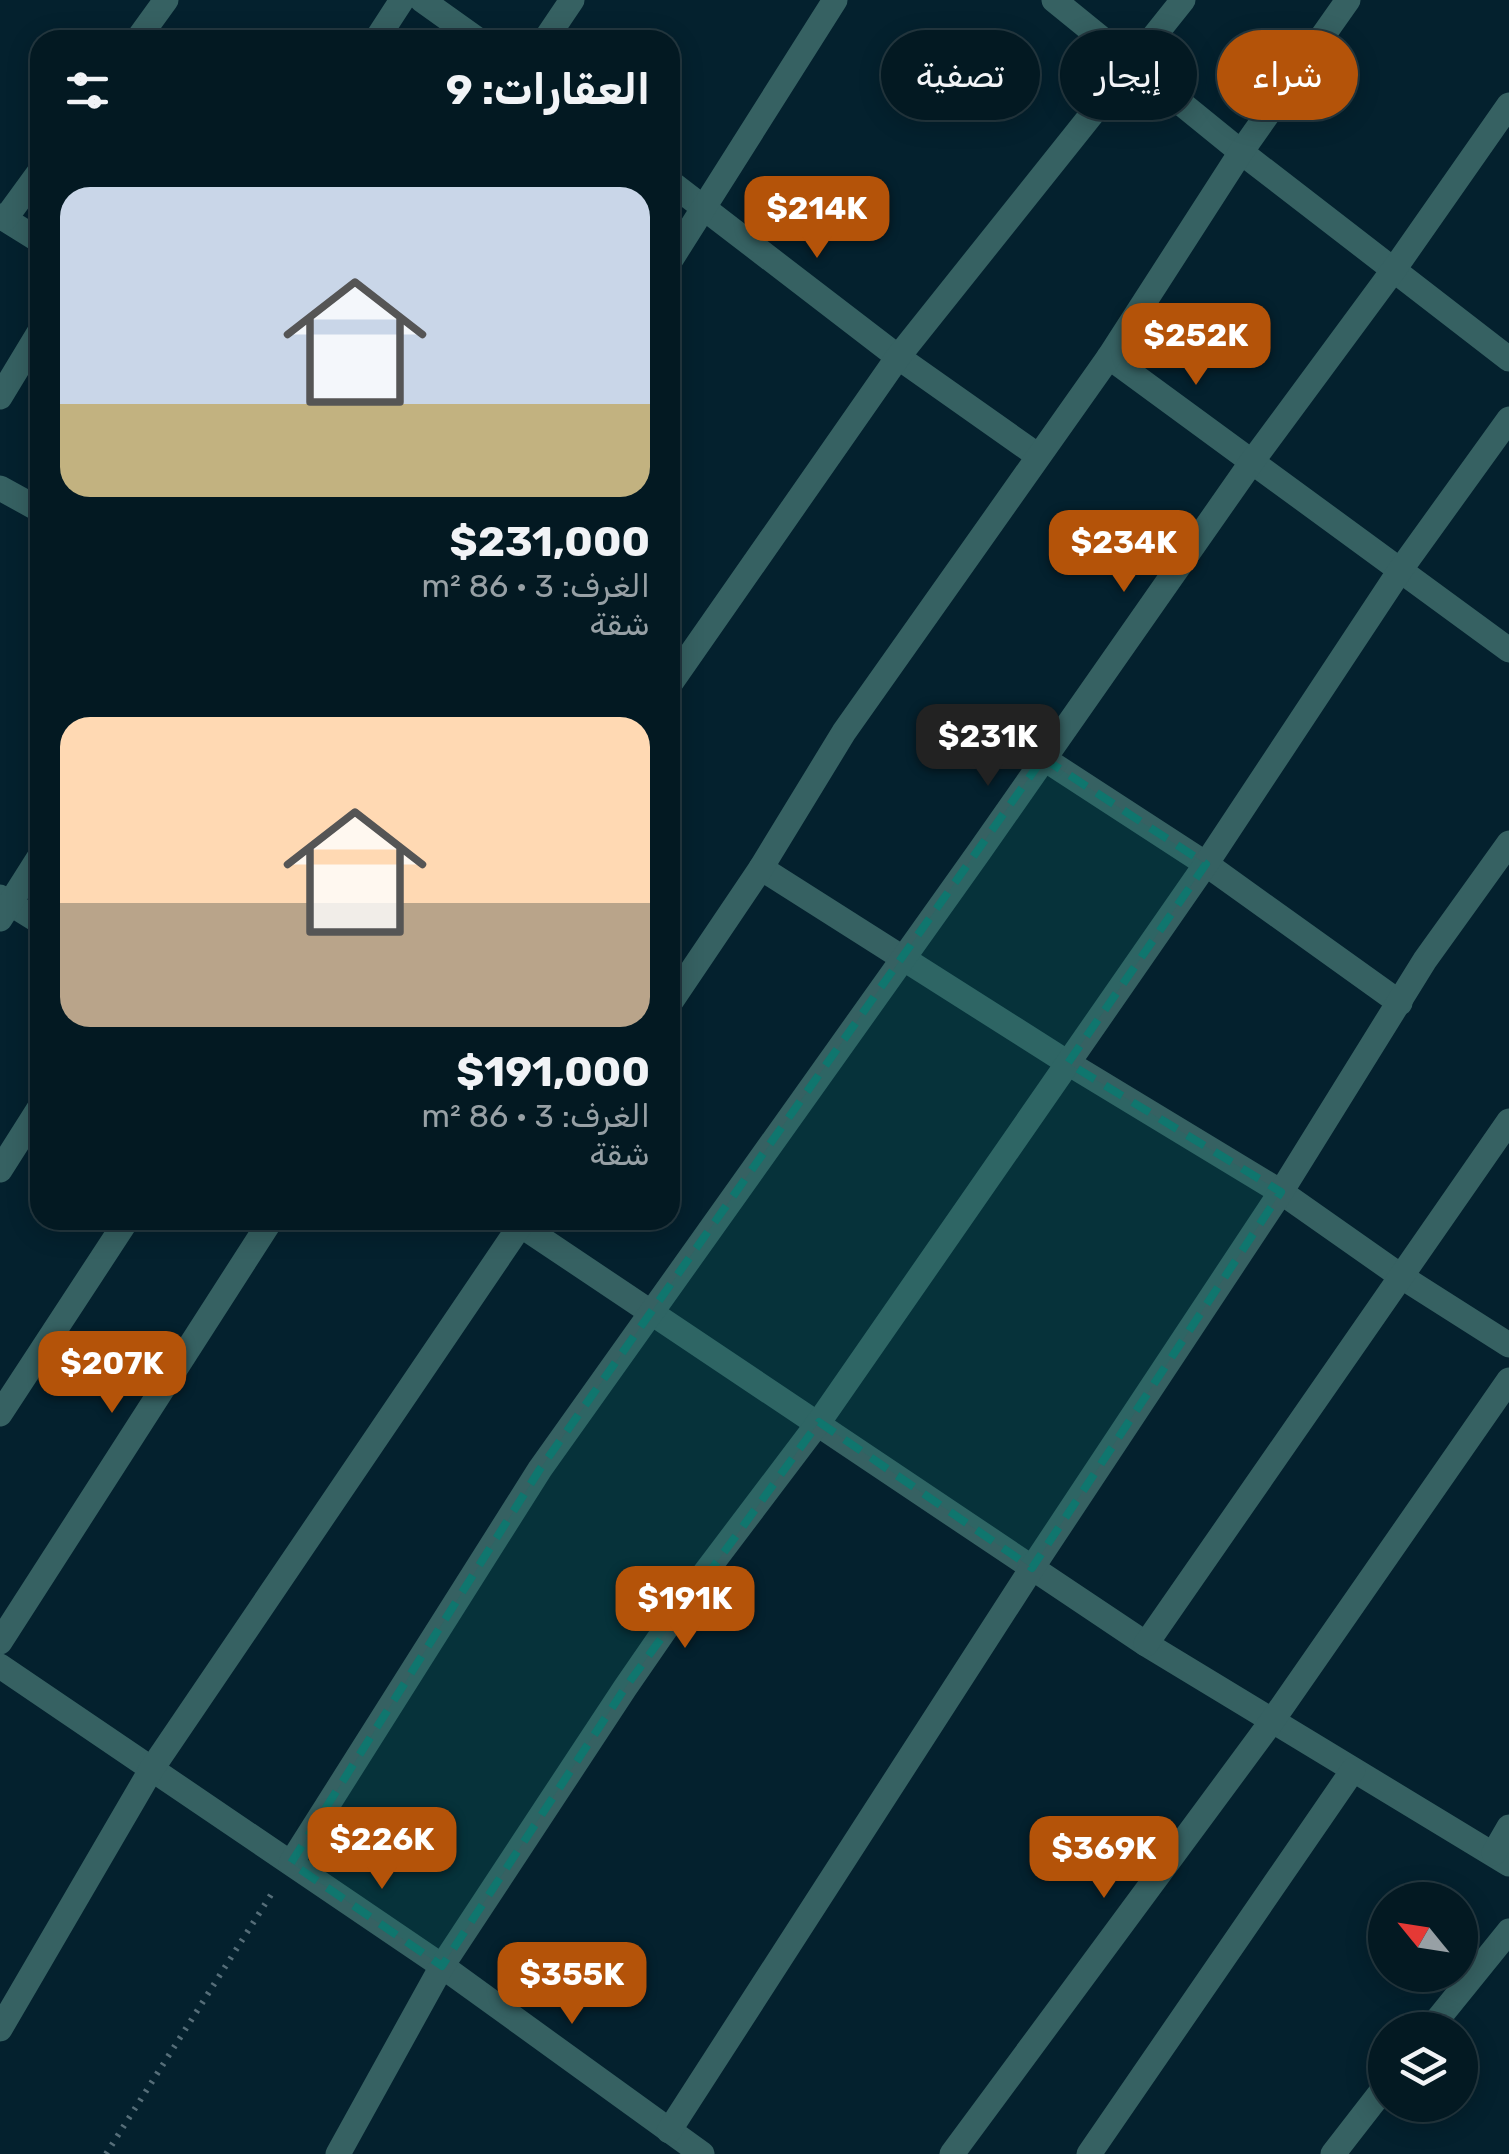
<!DOCTYPE html>
<html lang="ar">
<head>
<meta charset="utf-8">
<style>
  :root { --surface:#031922; --page:#11262f; --text:#f1f3f6; --muted:#97a0a5; --line:#243840; --accent:#b45309 }
  body { margin:0; font-family:Rubik,"Noto Naskh Arabic",sans-serif; background:var(--page); color:var(--text); direction:rtl; height:100vh; display:flex; flex-direction:column; font-size:38px; white-space:nowrap }
  * { box-sizing:border-box; margin:0 }
  p { font-size:32px; color:var(--muted) }
  .icon { flex:none; width:55px; height:55px; fill:none; stroke:currentColor; stroke-width:2; stroke-linecap:round; stroke-linejoin:round }
  .map { position:relative; flex:1; overflow:hidden; direction:ltr }
  .details { position:absolute; left:30px; top:30px; width:650px; height:1200px; display:flex; flex-direction:column; background:var(--surface); border-radius:30px; box-shadow:0 5px 25px #0003,0 0 0 2px var(--line); direction:rtl }
  .details>* { flex:none }
  .banner { position:absolute; left:710px; top:30px; width:648px; height:90px; direction:rtl; display:flex; gap:20px }
  .needle { width:65px; rotate:300deg }
  .buttons { position:absolute; left:1368px; top:1882px; display:grid; gap:20px }
  .buttons a { display:grid; place-items:center; width:110px; height:110px; border-radius:50%; background:var(--surface); box-shadow:0 5px 25px #0003,0 0 0 2px var(--line); font-size:50px }
  .price { position:absolute; translate:-50% -85px; padding:0 22px; border-radius:20px; background:var(--accent); color:#fff; font-size:32px; line-height:65px; filter:drop-shadow(0 2px 5px #0008) }
  .price::after { content:''; position:absolute; left:50%; top:60px; width:30px; height:22px; margin-left:-15px; background:inherit; clip-path:polygon(0 0,100% 0,50% 100%) }
  .price.active { background:#222; color:#fff }
  ul { padding:0; list-style:none }
  li { display:grid; align-content:center; gap:20px; height:530px; padding:0 30px }
  li span { display:grid; place-items:center; height:310px; border-radius:30px; color:#555 }
  li>.icon { margin-inline-start:auto }
  span .icon { width:180px; height:180px; fill:#fffc; stroke-width:1 }
  li b { font-size:42px }
  h2 { display:flex; justify-content:space-between; align-items:center; height:120px; padding:0 30px; font-size:42px }
  .pill { padding:0 35px; border-radius:45px; background:var(--surface); box-shadow:0 5px 25px #0003,0 0 0 2px var(--line); font-size:35px; line-height:90px }
  .pill.active { background:var(--accent); color:#fff }
  .map>svg:first-child { display:block }
</style>
</head>
<body>
<div class="map">
<svg width="1509" height="2154" viewBox="0 0 1509 2154">
  <rect width="100%" height="100%" fill="#04212e"/>
  <g fill="none" stroke-linecap="round" stroke-linejoin="round">
    <path stroke="#566e79" stroke-width="6" stroke-dasharray="2.5 8" stroke-linecap="butt" d="M106 2154 274 1890"/>
    <g stroke="#366162" stroke-width="25">
      <path d="M422 0 478 40"/>
      <path d="M1054 0 1241 152 1509 359"/>
      <path d="M137 40 166 0"/>
      <path d="M376 40 402 0"/>
      <path d="M545 40 572 0"/>
      <path d="M670 182 898 357 1037 455"/>
      <path d="M0 216 40 241"/>
      <path d="M5 219 40 171"/>
      <path d="M670 261 835 0"/>
      <path d="M1109 357 1509 650"/>
      <path d="M0 397 40 331"/>
      <path d="M0 488 40 510"/>
      <path d="M670 684 898 357 1183 0"/>
      <path d="M1043 758 1206 864 1400 1003"/>
      <path d="M761 868 1068 1063 1281 1192 1402 1277 1509 1345"/>
      <path d="M0 897 40 922"/>
      <path d="M0 919 40 856"/>
      <path d="M670 1003 761 868 844 732 1109 357 1241 152 1348 0"/>
      <path d="M0 1170 40 1107"/>
      <path d="M513 1220 1146 1644 1509 1864"/>
      <path d="M0 1414 127 1220"/>
      <path d="M0 1642 271 1220"/>
      <path d="M1146 1644 1509 1121"/>
      <path d="M0 1666 442 1966 702 2154"/>
      <path d="M1494 1853 1509 1827"/>
      <path d="M291 1863 540 1469 979 852 1251 463 1395 268 1509 105"/>
      <path d="M0 2029 151 1770 524 1220"/>
      <path d="M1429 2030 1509 1931"/>
      <path d="M669 2131 1032 1568 1281 1192 1425 960 1509 843"/>
      <path d="M338 2154 442 1966 625 1688 698 1582 819 1422 1206 864 1401 569 1509 419"/>
      <path d="M952 2154 1272 1721 1509 1380"/>
      <path d="M1089 2154 1353 1770"/>
      <path d="M1333 2154 1385 2087"/>
    </g>
  </g>
  <path fill="#0f766e" fill-opacity="0.2" stroke="#0f766e" stroke-width="8" stroke-dasharray="20 12" stroke-linejoin="round" d="M1043 758 1206 864 1068 1063 1281 1192 1032 1568 819 1422 625 1688 442 1966 291 1863 540 1469Z"/>
</svg>
<div class="buttons">
<a><svg class="needle" viewBox="-14 -14 28 28"><path d="M0-13l5 13h-10z" fill="#e53935"/><path d="M0 13l5-13h-10z" fill="#97a0a5"/></svg></a>
<a><svg class="icon" aria-label="layers" viewBox="0 0 24 24"><path d="M12 4l9 5-9 5-9-5zM3 14l9 5 9-5"/></svg></a>
</div>
<b class="price" style="left:817px;top:261px">$214K</b>
<b class="price" style="left:1196px;top:388px">$252K</b>
<b class="price" style="left:1124px;top:595px">$234K</b>
<b class="price active" style="left:988px;top:789px">$231K</b>
<b class="price" style="left:112px;top:1416px">$207K</b>
<b class="price" style="left:685px;top:1651px">$191K</b>
<b class="price" style="left:382px;top:1892px">$226K</b>
<b class="price" style="left:1104px;top:1901px">$369K</b>
<b class="price" style="left:572px;top:2027px">$355K</b>
<div class="banner">
<a class="pill active">شراء</a>
<a class="pill">إيجار</a>
<a class="pill">تصفية</a>
</div>
<section class="details">
<h2>العقارات: 9<svg class="icon" aria-label="filters" viewBox="0 0 24 24"><path d="M4 7h16M4 17h16"/><circle cx="9" cy="7" r="2"/><circle cx="15" cy="17" r="2"/></svg></h2>
<ul>
<li><span style="background:linear-gradient(#c9d6e8 70%,#c2b280 0)"><svg class="icon" aria-label="home" viewBox="0 0 24 24"><path d="M3 11l9-7 9 7M6 9v11h12V9"/></svg></span><div><b>$231,000</b><p>الغرف: 3 · 86 m²</p><p>شقة</p></div></li>
<li><span style="background:linear-gradient(#ffd9b3 60%,#b9a48a 0)"><svg class="icon" aria-label="home" viewBox="0 0 24 24"><path d="M3 11l9-7 9 7M6 9v11h12V9"/></svg></span><div><b>$191,000</b><p>الغرف: 3 · 86 m²</p><p>شقة</p></div></li>
</ul>
</section>
</div>
</body>
</html>
